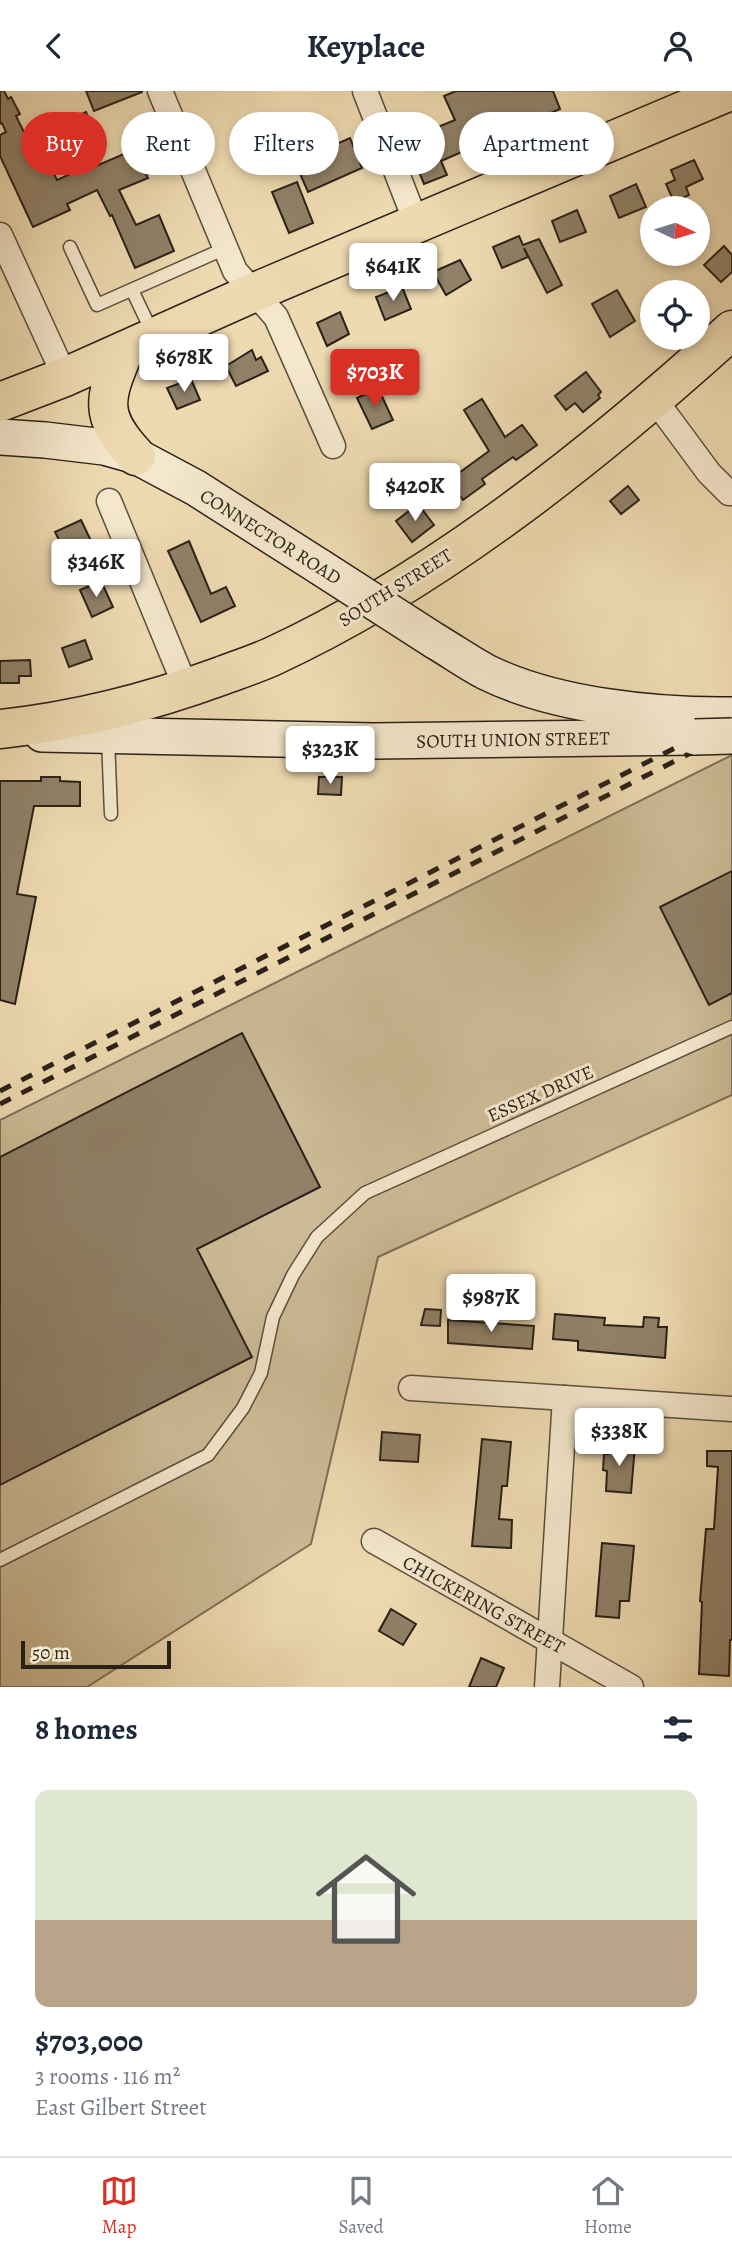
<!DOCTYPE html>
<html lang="en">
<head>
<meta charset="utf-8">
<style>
  :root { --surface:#fff; --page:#f2f2f3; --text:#1f2937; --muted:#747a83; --line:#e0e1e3; --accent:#d93025 }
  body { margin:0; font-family:Alegreya,serif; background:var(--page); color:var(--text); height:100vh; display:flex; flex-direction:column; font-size:26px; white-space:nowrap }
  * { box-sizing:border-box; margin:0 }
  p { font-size:23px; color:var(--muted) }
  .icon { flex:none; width:38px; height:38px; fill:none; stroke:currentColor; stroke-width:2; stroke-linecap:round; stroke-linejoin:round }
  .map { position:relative; height:1596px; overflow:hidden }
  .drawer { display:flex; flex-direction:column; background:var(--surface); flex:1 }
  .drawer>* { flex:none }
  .top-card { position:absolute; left:21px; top:21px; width:691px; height:63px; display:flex; gap:14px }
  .needle { width:46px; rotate:94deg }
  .buttons { position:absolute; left:640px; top:105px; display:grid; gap:14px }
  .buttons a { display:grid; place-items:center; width:70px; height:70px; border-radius:50%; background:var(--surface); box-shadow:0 4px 10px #0003; font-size:35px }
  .scale { position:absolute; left:21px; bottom:18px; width:150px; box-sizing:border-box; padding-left:7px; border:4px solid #2a2118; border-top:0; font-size:19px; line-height:24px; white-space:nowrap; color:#2a2118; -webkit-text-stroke:5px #f4e7cc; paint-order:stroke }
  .price { position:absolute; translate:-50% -60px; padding:0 16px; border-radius:7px; background:#fff; color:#222; font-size:23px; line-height:46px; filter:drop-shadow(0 2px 4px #0008) }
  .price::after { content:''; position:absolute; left:50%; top:42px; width:21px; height:16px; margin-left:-10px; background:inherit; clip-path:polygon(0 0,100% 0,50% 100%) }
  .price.on { background:var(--accent); color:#fff }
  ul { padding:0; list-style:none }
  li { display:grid; align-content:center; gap:14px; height:371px; padding:0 35px }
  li+li { border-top:2px solid var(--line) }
  li span { display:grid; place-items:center; height:217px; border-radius:14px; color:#555 }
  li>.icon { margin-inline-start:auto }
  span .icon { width:126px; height:126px; fill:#fffc; stroke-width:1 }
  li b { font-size:30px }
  h2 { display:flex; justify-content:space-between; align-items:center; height:84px; padding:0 35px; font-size:30px }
  .chip { padding:0 24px; border-radius:32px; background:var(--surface); box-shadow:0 4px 10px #0003; font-size:24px; line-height:63px }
  .chip.on { background:var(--accent); color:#fff }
  header { display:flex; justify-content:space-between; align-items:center; height:91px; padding:0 35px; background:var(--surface); font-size:32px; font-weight:700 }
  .dock { display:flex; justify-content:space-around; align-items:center; height:98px; border-top:2px solid var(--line); background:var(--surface); font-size:19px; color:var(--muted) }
  .dock a { display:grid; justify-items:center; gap:4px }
  .dock .on { color:var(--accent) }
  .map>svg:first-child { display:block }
</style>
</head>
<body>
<header><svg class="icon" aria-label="back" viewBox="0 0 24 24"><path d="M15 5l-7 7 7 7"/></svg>Keyplace<svg class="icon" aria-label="person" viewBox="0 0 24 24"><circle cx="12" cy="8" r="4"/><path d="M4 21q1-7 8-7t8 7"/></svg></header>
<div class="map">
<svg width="732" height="1596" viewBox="0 0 732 1596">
  <rect width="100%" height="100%" fill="#eedab1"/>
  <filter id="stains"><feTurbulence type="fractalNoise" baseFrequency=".00286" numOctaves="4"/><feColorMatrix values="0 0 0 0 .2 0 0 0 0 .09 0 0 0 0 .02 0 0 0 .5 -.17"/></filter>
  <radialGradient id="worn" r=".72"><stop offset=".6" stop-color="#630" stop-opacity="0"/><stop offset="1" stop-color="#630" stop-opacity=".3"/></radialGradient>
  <path fill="#cdbb97" stroke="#7c6e58" stroke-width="2" d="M732 664V1004L378 1166 311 1453 87 1596H0V1029Z"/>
  <g fill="#908168" stroke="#2a2118" stroke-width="2">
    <path d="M0 0H4L8 8 11 6 20 23 16 25 38 70 46 66 57 89 95 72 96 75 131 60 133 65 152 57 161 77 146 84 148 87 119 99 136 134 159 124 174 160 135 177 112 124 110 125 97 99 67 113 70 119 33 136 0 65V44L6 41 2 32 0 33Z"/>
    <path d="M86 0H142V1L94 20Z"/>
    <path d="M456 0H553L560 18 441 70 447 84 424 93 406 49 455 29 444 5Z"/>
    <path d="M86 21 93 37 74 45 67 29Z"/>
    <path d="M350 47 362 77 308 101 295 71Z"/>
    <path d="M694 69 703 88 686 96 689 104 674 111 666 93 675 89 671 79Z"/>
    <path d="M297 91 313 132 289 142 272 101Z"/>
    <path d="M636 93 646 116 619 127 610 105Z"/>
    <path d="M577 119 586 141 560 151 552 130Z"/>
    <path d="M519 145 523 154 539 148 562 194 547 202 524 157 528 166 502 177 493 156Z"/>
    <path d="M724 155 732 164V181L721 191 704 174Z"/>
    <path d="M460 169 471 189 446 204 433 181Z"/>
    <path d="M402 196 411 218 385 229 376 206Z"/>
    <path d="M617 199 635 230 610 246 592 213Z"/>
    <path d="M340 221 349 243 327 255 317 232Z"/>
    <path d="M252 259 256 269 261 266 268 280 236 295 226 275Z"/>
    <path d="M586 281 601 301 598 304 600 307 583 321 575 312 566 319 555 305Z"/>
    <path d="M191 288 200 309 177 318 167 297Z"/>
    <path d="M378 297 393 329 372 338 357 307Z"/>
    <path d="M482 308 505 346 522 334 537 354 516 369 513 366 482 388 485 393 463 409 448 390 489 360 464 319Z"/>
    <path d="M628 395 639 409 621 423 610 410Z"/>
    <path d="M418 413 434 434 412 451 396 430Z"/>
    <path d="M81 429 93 454 68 467 55 441Z"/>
    <path d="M189 450 211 503 226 496 235 515 201 531 168 460Z"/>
    <path d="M101 490 113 516 92 526 80 499Z"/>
    <path d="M85 549 92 568 69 576 62 557Z"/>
    <path d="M30 569 31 585H19V592H0V570Z"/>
    <path d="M41 686H60V690L80 691V715H34L17 803 36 806 15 913 0 909V690H41Z"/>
    <path d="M319 686H342L341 704 318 703Z"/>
    <path d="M732 780V902L709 914 660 816Z"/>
    <path d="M242 942 320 1096 197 1158 252 1266 0 1394V1066Z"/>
    <path d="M425 1218 441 1219 440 1235 421 1234Z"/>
    <path d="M555 1223 605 1227 604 1234 643 1236 644 1226 659 1227 658 1236H667L665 1267 578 1259V1250L553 1248Z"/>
    <path d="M448 1229 534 1235 532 1258 448 1252Z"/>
    <path d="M382 1341 420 1344 418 1371 380 1369Z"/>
    <path d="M482 1348 511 1351 507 1395H502L499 1428 512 1429 511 1457 472 1455Z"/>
    <path d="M608 1352 635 1355 631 1402 606 1400 607 1380 603 1379 604 1363H608Z"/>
    <path d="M707 1360H732V1549H730L729 1585 699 1583 702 1511 700 1510 706 1438H714L718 1376 707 1375Z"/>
    <path d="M602 1452 634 1455 629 1510H620L619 1527 596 1525Z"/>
    <path d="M391 1518 416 1533 403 1554 379 1540Z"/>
    <path d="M481 1567 504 1577 496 1596H469Z"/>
  </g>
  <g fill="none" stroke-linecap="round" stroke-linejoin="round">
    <defs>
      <g id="lane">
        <path d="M70 156 97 214 226 157"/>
        <path d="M132 199 153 243"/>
        <path d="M108 648 111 723"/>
        <path d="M0 1469 208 1364 243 1317 261 1282 273 1226 293 1184 317 1146 365 1102 732 936"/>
      </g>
      <g id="street">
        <path d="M160 0 235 180 276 226 333 355"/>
        <path d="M365 0 417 134"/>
        <path d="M0 144 65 286"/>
        <path d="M655 309 709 382 729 402H732"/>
        <path d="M109 410 186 597"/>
        <path d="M411 1297 732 1318"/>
        <path d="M374 1450 631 1596"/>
        <path d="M547 1596 565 1307"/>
      </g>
      <g id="secondary">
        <path d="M0 346 45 349 104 356 136 365 196 397 320 476"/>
        <path d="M435 550C452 560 469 572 486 581 555 615 656 625 732 624"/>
        <path d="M42 643 374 650 695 646"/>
      </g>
      <g id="primary">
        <path d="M124 260C104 308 98 324 136 365"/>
        <path d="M0 311 65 286 255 201 730 0"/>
        <path d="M0 638C76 630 150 611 221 585 237 579 255 573 271 566 438 489 596 362 732 239"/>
      </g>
    </defs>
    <use href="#lane" stroke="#5b4f3e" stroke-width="15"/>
    <use href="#street" stroke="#5b4f3e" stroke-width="27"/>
    <use href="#secondary" stroke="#2a2118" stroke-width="38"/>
    <use href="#primary" stroke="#2a2118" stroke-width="41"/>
    <use href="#lane" stroke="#f4e7cc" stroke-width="12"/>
    <use href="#street" stroke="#f4e7cc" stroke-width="24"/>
    <use href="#secondary" stroke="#f4e7cc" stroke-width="35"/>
    <use href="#primary" stroke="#eedab1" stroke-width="38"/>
    <g stroke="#2a2118" stroke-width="5" stroke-dasharray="12 12" stroke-linecap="butt">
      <path d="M0 1000 732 628"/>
      <path d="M0 1013 732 641"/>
    </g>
    <defs>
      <g id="secondary-bridge">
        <path d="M320 476 435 550"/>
        <path d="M695 646 732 645"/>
      </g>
    </defs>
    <use href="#secondary-bridge" stroke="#2a2118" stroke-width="38" stroke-linecap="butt"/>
    <use href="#secondary-bridge" stroke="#f4e7cc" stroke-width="35"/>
  </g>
  <g text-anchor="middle" stroke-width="6" stroke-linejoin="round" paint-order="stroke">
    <g font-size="19" fill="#2a2118" stroke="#f4e7cc">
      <text transform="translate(271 445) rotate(32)" y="7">CONNECTOR ROAD</text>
      <text transform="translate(395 496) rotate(-32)" y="7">SOUTH STREET</text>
      <text transform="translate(513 648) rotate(-1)" y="7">SOUTH UNION STREET</text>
      <text transform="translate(540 1002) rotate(-24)" y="7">ESSEX DRIVE</text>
      <text transform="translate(484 1513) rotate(29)" y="7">CHICKERING STREET</text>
    </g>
  </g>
  <rect width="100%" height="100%" filter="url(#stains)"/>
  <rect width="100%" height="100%" fill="url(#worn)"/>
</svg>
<div class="buttons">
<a><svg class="needle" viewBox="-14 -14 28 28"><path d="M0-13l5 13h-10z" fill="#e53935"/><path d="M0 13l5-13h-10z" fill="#747a83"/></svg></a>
<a><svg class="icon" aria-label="locate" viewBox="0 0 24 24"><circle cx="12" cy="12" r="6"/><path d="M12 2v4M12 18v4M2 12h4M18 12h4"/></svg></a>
</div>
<div class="scale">50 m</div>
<b class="price" style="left:393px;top:212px">$641K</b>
<b class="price" style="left:184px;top:303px">$678K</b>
<b class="price on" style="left:375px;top:318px">$703K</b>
<b class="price" style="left:415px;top:432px">$420K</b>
<b class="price" style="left:96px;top:508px">$346K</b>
<b class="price" style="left:330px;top:695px">$323K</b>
<b class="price" style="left:491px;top:1243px">$987K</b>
<b class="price" style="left:619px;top:1377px">$338K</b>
<div class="top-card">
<a class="chip on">Buy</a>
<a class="chip">Rent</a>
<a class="chip">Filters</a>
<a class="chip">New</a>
<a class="chip">Apartment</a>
</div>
</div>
<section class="drawer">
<h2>8 homes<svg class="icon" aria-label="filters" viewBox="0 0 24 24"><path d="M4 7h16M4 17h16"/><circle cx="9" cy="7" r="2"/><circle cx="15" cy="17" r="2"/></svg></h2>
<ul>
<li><span style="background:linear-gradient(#dfe7d0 60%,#b9a48a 0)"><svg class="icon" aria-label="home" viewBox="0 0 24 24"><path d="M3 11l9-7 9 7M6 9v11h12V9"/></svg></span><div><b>$703,000</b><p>3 rooms · 116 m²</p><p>East Gilbert Street</p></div></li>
</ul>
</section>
<nav class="dock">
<a class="on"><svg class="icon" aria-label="map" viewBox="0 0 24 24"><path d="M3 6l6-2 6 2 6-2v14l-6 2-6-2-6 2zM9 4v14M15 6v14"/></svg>Map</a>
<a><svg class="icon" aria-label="saved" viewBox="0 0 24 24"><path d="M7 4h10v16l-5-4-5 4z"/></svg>Saved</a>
<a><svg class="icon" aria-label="home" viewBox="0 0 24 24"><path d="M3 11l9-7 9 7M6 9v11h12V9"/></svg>Home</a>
</nav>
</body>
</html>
